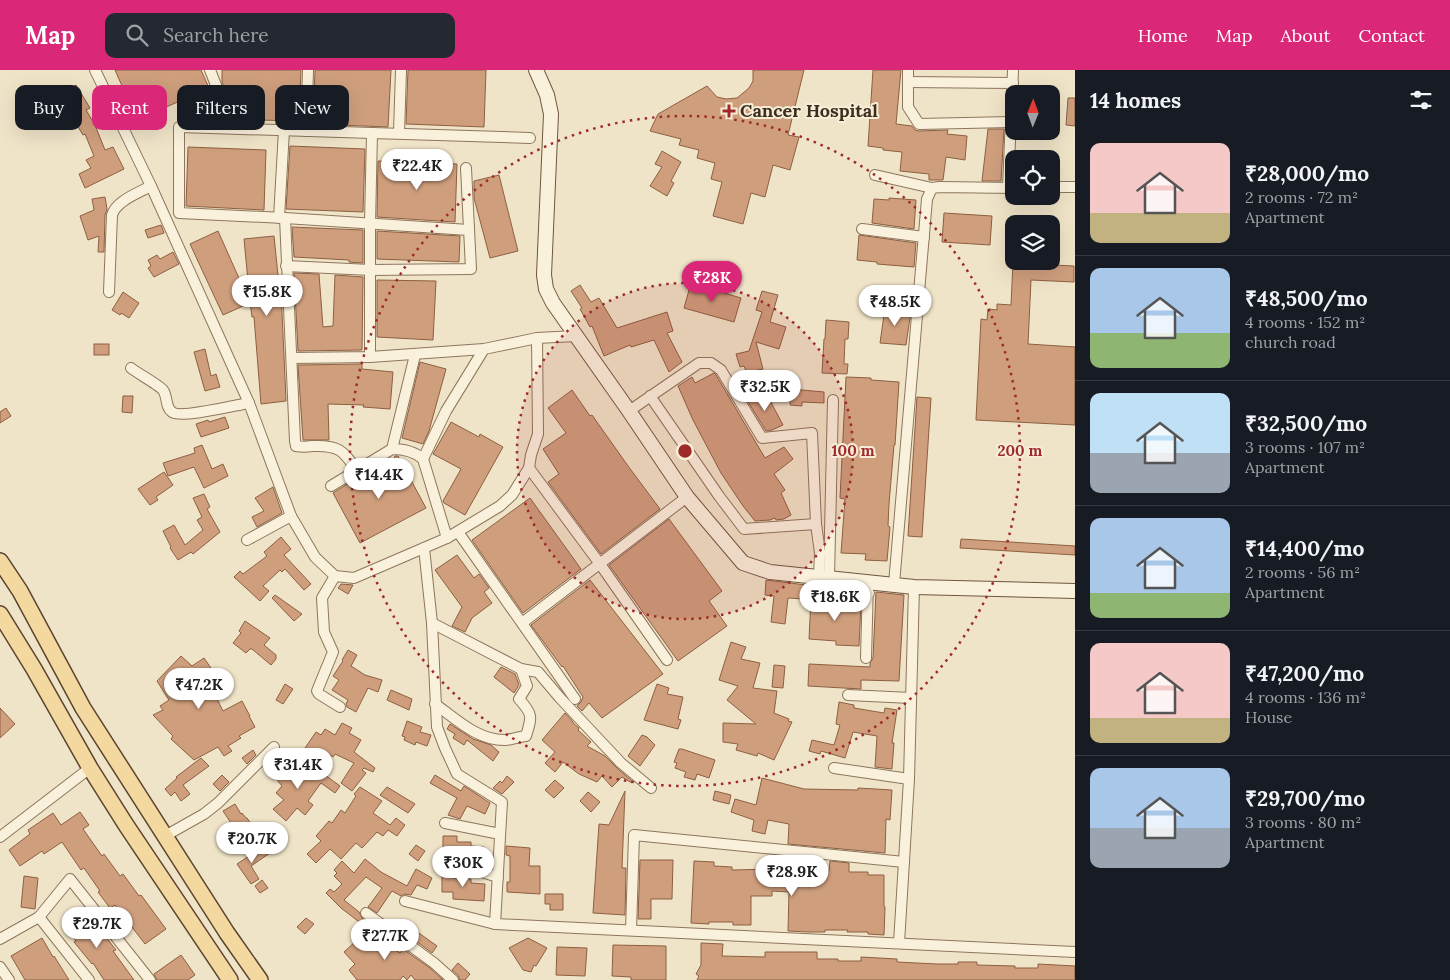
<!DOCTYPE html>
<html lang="en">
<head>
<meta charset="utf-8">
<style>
  :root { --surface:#171b24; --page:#242831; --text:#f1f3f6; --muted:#9ea1a6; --line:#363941; --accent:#db2777 }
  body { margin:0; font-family:Lora,serif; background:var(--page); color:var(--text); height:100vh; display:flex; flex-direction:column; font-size:19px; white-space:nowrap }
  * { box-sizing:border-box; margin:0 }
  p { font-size:16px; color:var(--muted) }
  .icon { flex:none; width:28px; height:28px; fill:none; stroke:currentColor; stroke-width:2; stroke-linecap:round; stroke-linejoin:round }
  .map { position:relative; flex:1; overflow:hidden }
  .panel { display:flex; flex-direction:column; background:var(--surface); width:375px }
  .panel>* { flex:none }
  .banner { position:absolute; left:15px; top:15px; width:475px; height:45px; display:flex; gap:10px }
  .needle { width:32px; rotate:1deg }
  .tools { position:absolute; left:1005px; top:15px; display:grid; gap:10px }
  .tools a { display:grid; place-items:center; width:55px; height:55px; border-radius:10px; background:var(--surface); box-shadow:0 5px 20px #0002; font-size:25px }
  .price { position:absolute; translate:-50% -42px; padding:0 11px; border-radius:18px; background:#fff; color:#222; font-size:16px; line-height:32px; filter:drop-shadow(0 1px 2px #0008) }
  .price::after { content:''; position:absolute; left:50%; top:30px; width:15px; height:11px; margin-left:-8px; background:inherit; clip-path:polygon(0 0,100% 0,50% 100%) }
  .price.active { background:var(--accent); color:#fff }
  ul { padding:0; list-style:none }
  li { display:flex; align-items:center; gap:15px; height:125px; padding:0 15px }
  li+li { border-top:1px solid var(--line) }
  li span { display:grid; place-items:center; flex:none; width:140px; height:100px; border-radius:10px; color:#555 }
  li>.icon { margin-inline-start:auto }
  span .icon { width:60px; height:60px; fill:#fffc; stroke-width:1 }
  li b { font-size:21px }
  h2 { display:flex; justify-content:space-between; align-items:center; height:60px; padding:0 15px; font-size:21px }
  .tag { padding:0 18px; border-radius:10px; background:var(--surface); box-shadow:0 5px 20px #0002; font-size:18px; line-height:45px }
  .tag.active { background:var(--accent); color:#fff }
  header { display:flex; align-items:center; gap:30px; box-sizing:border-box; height:70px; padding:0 25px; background:var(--accent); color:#fff }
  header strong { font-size:24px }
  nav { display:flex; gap:28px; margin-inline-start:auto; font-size:18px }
  .search { width:350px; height:45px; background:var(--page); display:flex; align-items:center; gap:12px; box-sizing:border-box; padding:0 18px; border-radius:10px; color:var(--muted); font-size:19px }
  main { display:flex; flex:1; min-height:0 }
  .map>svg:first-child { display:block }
</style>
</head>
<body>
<header>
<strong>Map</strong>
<div class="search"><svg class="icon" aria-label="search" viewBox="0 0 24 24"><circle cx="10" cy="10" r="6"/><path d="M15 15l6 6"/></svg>Search here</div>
<nav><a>Home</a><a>Map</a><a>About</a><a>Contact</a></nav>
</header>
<main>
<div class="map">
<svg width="1075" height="910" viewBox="0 0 1075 910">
  <rect width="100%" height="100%" fill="#f0e4c8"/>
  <g fill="#cf9f7d" stroke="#8d5f41">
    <path d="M115 0H201L209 18 137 50Z"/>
    <path d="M222 0H301L299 51 259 50 260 19 224 17 222 12Z"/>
    <path d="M315 0H391L388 57 313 54Z"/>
    <path d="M408 0H486L484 57 406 54Z"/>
    <path d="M753 0H804L788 65 799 67 790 100 773 95 765 127 751 123 743 154 713 146 722 112 711 109 715 93 697 88 699 80 679 75 681 69 650 61 658 44 707 16 717 27 726 29 737 28 749 18 753 11Z"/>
    <path d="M873 0H901L896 54 912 56 915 60 919 61 948 60 947 64 967 66 965 90 946 87 943 110H929V104L900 101 902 82 883 80V78L868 76Z"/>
    <path d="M76 15 90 38 86 40 95 55 105 80 113 77 124 99 85 118 79 104 91 98 86 90 94 86 85 64 83 65 63 32 70 28 66 22Z"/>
    <path d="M1068 28H1075V56L1066 55Z"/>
    <path d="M988 59H1004L1001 111H982Z"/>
    <path d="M290 76 365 79 363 142 286 139Z"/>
    <path d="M188 77 266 80 264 140 186 136Z"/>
    <path d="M662 81 681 92 671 111 674 113 667 126 650 116 662 97 655 94Z"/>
    <path d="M378 91 457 94 455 152 377 147Z"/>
    <path d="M499 105 518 181 490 188 474 128V111Z"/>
    <path d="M105 127 107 139 105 145 104 182H98L99 166 88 170 80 146 94 140 92 129Z"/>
    <path d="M889 128 916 130 914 159 872 153 874 129 889 130Z"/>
    <path d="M944 143 992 146 990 175 942 172Z"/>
    <path d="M161 155 164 163 148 168 145 160Z"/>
    <path d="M292 157 363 160V193L349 192V190L294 187Z"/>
    <path d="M218 161 250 233 223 245 190 174Z"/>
    <path d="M377 161 460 166 459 192 377 189Z"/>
    <path d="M859 165 916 173 914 197 877 194V192L857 190Z"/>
    <path d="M274 166 278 205 280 220H281L286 331 261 334 254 247H252L250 232 244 169Z"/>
    <path d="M173 182 179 194 154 207 148 198 151 196 148 190 157 185 160 189Z"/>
    <path d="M1013 193 1074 196V212L1031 210 1028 274 1075 277V355L976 350 981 249 987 250 988 239 997 240V234L1011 235Z"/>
    <path d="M294 203 319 204 323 257 333 256 335 205 363 207 362 280 298 281Z"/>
    <path d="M377 210 436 211 433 270 377 267Z"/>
    <path d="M691 213 741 228 734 252 684 238Z"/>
    <path d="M580 215 591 232 599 228 617 258 667 242 673 261 667 263 682 292 669 302 654 270 631 277 630 275 604 286 592 256 590 257 580 239 582 238 571 221Z"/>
    <path d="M762 221 778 225 770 252 786 257 779 279 756 272 763 299 749 302V301H746L744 296 740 297 736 284 749 281 762 242 756 240Z"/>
    <path d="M123 222 139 233 129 248 121 243 120 245 112 240Z"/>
    <path d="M885 238 911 241 906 275 880 273Z"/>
    <path d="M826 250 849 252 848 269H845L844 294H848L847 304 822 303 824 269H825Z"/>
    <rect x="94" y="274" width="15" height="11"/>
    <path d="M205 279 211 306 216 304 220 317 205 321 194 282Z"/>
    <path d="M420 292 446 299 429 361 423 374 402 368Z"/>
    <path d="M362 294V299L393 302 390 339 363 337 364 335 328 334 329 370H303L298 295Z"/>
    <path d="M714 303 716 305 765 388 784 377 793 389 774 404 785 420 781 423 791 445 784 449 776 450 775 448 770 450 755 451 743 436 721 403 693 350 678 316 692 307 695 313Z"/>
    <path d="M846 307 871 308V310L899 312 895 375H894L889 434 888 456 890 457 887 491 865 490 866 484 841 483 845 429 840 428Z"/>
    <path d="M791 319 824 322V333L802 332V336L790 335Z"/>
    <path d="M572 320 590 346 592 345 628 396 660 439 601 484 548 412 559 404 543 379 566 363 548 338Z"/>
    <path d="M765 321 783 355 772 360 766 361 747 330Z"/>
    <path d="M123 326H133L132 343 122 342Z"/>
    <path d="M917 327 931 328 922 467 908 466Z"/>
    <path d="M6 338 11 346 0 353V342Z"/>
    <path d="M225 347 229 358 201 367 196 354 208 350 209 352Z"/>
    <path d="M451 352 479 367 480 364 503 377 465 445 444 433 443 431 461 399 433 384Z"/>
    <path d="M202 375 212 399 223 394 228 406 204 418 194 397 168 406 163 393 195 383 194 378Z"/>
    <path d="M395 386H398L426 438 360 473 333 423 386 390V398L391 399Z"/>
    <path d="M164 402 173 415 156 427 158 430 150 435 138 419Z"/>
    <path d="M273 417 282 443 257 457 252 447 264 441 255 428Z"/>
    <path d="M204 424 210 437 207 439 220 462 193 484 191 482 178 490 170 478 171 477 163 461 174 455 185 475 203 460 197 450 202 447 193 428Z"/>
    <path d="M530 428 581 499 523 543 472 470Z"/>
    <path d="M669 449 722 521 709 531 727 556 678 591 609 495Z"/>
    <path d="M281 467 291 479 284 485 311 514 304 520 285 499 282 502 280 500 263 516 269 521 260 531 234 507 240 501 243 504 267 486 264 482Z"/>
    <path d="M961 469 1075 476V485L960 478Z"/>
    <path d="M457 485 474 508 479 504 489 518 484 522 492 533 472 548 465 562 452 556 462 537 435 500Z"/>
    <path d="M590 510 663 604 602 648 589 633 582 641 577 636 581 632 583 627 563 596 562 597 531 555Z"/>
    <path d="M766 510 806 515 804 529 788 528 785 554 771 552 774 526 765 525Z"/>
    <path d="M341 514 353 515 348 524 338 518Z"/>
    <path d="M876 522 904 525 899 611 861 610V619L808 616 809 594 870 597V593L873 588Z"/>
    <path d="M275 525 302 544 294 551 272 528Z"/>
    <path d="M811 528 834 529V532L861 533 859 576 836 575V571L809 569Z"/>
    <path d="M245 551 270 568 264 575 276 585V589L271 595 252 579H250L246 583 233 573 241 563 239 561Z"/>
    <path d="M731 572 746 577 741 589 760 593 753 618 777 621 774 643 789 649 788 651 792 652 774 690 758 683 757 686 736 680 738 674 723 672V653L756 654 727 630 738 616 719 610Z"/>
    <path d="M348 580 357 585 351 596 365 605 382 610 378 622 368 618 356 642 347 637 346 634 348 630 332 620 339 610 333 606 343 591 342 590Z"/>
    <path d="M181 586 192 596 204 588 224 617 214 623 223 641 242 631 250 646H249L255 657 239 666 241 668 228 676 232 681 224 686 218 677 194 690 171 669 173 666 153 645 163 640 160 636 169 630 157 611Z"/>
    <path d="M774 595 785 596 783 618 772 617Z"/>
    <path d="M501 597 515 604 519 615 514 623 494 607Z"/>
    <path d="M285 614 293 619 283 634 276 630Z"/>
    <path d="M657 614 669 618 667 624 683 627 678 649 681 650 678 659 644 650Z"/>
    <path d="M391 620 412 629 409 640 387 630Z"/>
    <path d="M839 632 854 635V638L884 643 885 638 897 640 892 673H894L892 699 875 697 877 666 853 662 845 688 821 681 820 684 809 681 812 670 834 675 840 655 836 654Z"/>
    <path d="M0 638 15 654 0 668Z"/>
    <path d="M565 643 573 652V653L579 658 578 660 591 672 587 676 605 686 617 698 633 712 632 713 622 707 612 717 602 706 597 712 579 704 563 692 555 702 545 693 555 682 542 670Z"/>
    <path d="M407 651 422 657 420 662 431 665 427 676 416 672 415 675 404 670 405 667 402 666Z"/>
    <path d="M342 653 352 658 349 663 361 670 354 682 375 698 373 702 364 698 362 700 366 703 352 721 341 713 354 693 335 684 333 687 330 685 322 695 303 681 316 662 321 665 325 659 335 665Z"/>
    <path d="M450 654 473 669 491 675 499 682 493 691 467 670 464 675 453 668 455 664 447 659Z"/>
    <path d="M642 665 647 667 655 675 640 696 628 686Z"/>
    <path d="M679 679H682L715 690 709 708 697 704 695 710 684 707 686 702 675 698 677 693 674 692Z"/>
    <path d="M253 680 256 685 247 694 242 688Z"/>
    <path d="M201 688 209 696 183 715 190 724 181 731 175 722 171 726 165 719 177 708 176 707Z"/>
    <path d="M280 690 300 713 314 697 340 716 335 723 321 713 308 731 313 735 305 745 297 738 286 751 273 739 284 730 276 723 282 716 269 700Z"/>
    <path d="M222 705 229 712 220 721 213 714Z"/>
    <path d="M435 705 461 721 464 716 490 733 485 744 467 736 460 749 448 745 457 728 430 713Z"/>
    <path d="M507 706 514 712 502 724 493 718 500 711 502 713Z"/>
    <path d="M762 708 804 719 858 720V718L892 720 890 750 886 749 885 783 788 774 789 754 768 750 765 764 752 761 754 750 731 742 735 729 756 735Z"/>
    <path d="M555 710 564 718 554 728 545 720Z"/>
    <path d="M360 717 382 731 373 743 390 755 396 748 405 755 397 766 388 760 383 766 377 762 362 778 356 773 341 789 330 779 316 793 307 784 321 771 316 766 329 751 332 753 341 740 345 743 356 726 354 724Z"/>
    <path d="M387 717 415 734 408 743 380 725Z"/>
    <path d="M625 721 622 798H626L625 845 593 843 599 754 609 755Z"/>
    <path d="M715 721 731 725 729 734 713 730Z"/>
    <path d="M588 722 600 732 591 742 580 731Z"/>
    <path d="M235 734 241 744 242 743 246 748H247L254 758 245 764 241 759 237 762 223 741Z"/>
    <path d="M80 742 89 755 83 759 102 786 104 784 120 806 123 804 139 826 141 825 166 859 145 874 115 835 110 838 98 822 100 821 84 798 81 800 62 772 44 784 42 781 20 796 9 780 30 764 28 760 53 743 61 755Z"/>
    <path d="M443 766H457V772H471V776L484 777V793H474L473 792V790H466L459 788V787L443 783Z"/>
    <path d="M416 775 425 781 418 791 409 784Z"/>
    <path d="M264 776 270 783 251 796 259 809 251 814 237 794Z"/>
    <path d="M506 776 530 778 529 796H540V824L507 822V812H510V786L506 785Z"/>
    <path d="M365 789 381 802 407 816 416 799 432 808 427 819 417 815 411 825 404 824 401 826 392 821 377 843 368 837 382 818 366 807 344 830 359 842 362 848 374 857 371 861 341 838 326 823 330 819 334 822 342 814 334 806 337 803 334 800 342 791 354 803Z"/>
    <path d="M640 790H673L672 829H651V849H638Z"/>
    <path d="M694 791 714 792V796L732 797V800L774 799V797L808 798V800L829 801 830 791 849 793V802H868V805H884V837H885L884 865 868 864V862H847L848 860H825V862H808L788 861 789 822 772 821V826H751V855H733V852H709V854L691 853Z"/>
    <path d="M442 804H453V808L471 809V813L485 814 484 831 453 829V822H442Z"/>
    <path d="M24 806 38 808 35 839 21 837Z"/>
    <path d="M262 810 268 818 260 823 255 816Z"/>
    <path d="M545 824H563V840H550V834H545Z"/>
    <path d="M84 842 99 863 101 861 116 880 113 881 134 910H104L93 893 92 894 74 872 76 871 65 856Z"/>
    <path d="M306 848 314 854 305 864 297 857Z"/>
    <path d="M368 860 374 865 378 860 388 868 384 873 400 883 403 879 430 898 443 910H415L411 905 407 910 403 906 400 910H357L349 900 355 894 344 882Z"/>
    <path d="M416 861 437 876 432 883 412 868Z"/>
    <path d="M42 868 53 887 54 886 69 910H25L11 886Z"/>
    <path d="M528 868 547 878 536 896 534 895 531 902 523 900 509 878Z"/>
    <path d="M701 873 723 874 722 886 765 887V882H817V889H838V891H861V887L897 889V892L937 894H958V892H977V895L1015 896V898H1038V894L1075 896V910H697L699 906 696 904 701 895Z"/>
    <path d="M613 875 666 876V910H631V907L612 906Z"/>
    <path d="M557 877 587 878 585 906 556 905Z"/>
    <path d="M181 885 195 905 188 910H157L154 904Z"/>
    <path d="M458 893 470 904 465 910H460L458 905 452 900Z"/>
  </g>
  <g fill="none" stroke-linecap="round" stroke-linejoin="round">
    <defs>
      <g id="street">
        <path d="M95 0 151 116 249 333 291 446 315 487 335 506 354 508 447 468 500 436 512 425 529 398 531 385 538 364 537 268"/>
        <path d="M210 0 233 58"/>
        <path d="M908 0V37L919 54 1011 52"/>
        <path d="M908 12 1013 13"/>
        <path d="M306 61 308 0"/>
        <path d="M372 63 179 57V143L285 148 469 160"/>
        <path d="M399 63 401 0"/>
        <path d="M875 105 932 118"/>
        <path d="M1051 117H1075"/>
        <path d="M1008 118 1013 0"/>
        <path d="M279 148 284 60"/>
        <path d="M285 148 295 371 296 376C302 377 306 377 312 376 339 375 343 380 357 401"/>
        <path d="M862 159 924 167"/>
        <path d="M286 196 371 200 471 199 466 98"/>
        <path d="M109 222 112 145C116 131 138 123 151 116"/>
        <path d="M370 287 484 279 537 268 576 266"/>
        <path d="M292 288 370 287V154L372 63 530 68"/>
        <path d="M131 298C137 303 159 315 163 320 168 327 165 337 172 342 180 349 236 335 249 333"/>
        <path d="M650 326 719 426 744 459 816 454"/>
        <path d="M629 341 699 293H711L721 300 762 368 812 363 816 454 820 483 819 506"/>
        <path d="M392 379 415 285"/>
        <path d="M529 398 600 494 667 590"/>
        <path d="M331 416 392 379C404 379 414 381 423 389"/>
        <path d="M458 462 575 629"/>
        <path d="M447 468 423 389 446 341 484 279"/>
        <path d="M247 470 291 446"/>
        <path d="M424 478 432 553 437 657 445 678 457 704 502 732 495 854"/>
        <path d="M335 506 322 528 324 562 333 582 317 621 319 624 340 637"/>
        <path d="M829 507 833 330"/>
        <path d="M894 514 927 129 932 118 939 117 1014 118"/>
        <path d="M816 518 869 523"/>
        <path d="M432 553 521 599 538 602 560 628 621 693 651 718"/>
        <path d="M522 553 687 427"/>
        <path d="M866 588 868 512"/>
        <path d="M848 625 911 628"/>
        <path d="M435 634C456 649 478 671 506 670 512 669 519 667 526 666 532 647 533 644 519 629L527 616 521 599"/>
        <path d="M834 698 909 709"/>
        <path d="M445 753 500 764"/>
        <path d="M165 766 204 744 218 733 274 677"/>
        <path d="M0 767 90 698"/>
        <path d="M442 790 498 807"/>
        <path d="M405 831 495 854 1075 882"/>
        <path d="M366 843 434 893 453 910"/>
        <path d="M39 847 89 910"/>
        <path d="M631 860 634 765 904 792"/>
        <path d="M0 869 39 847 70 809 150 910"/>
        <path d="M899 873 909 709 914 517"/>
        <path d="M0 897 9 910"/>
      </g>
      <path id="secondary" d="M536 0 547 25 551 44 544 205 546 219 553 233 629 341 687 427 743 493 770 502 914 517 1075 521"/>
      <g id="primary">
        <path d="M0 491 20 521 83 638 227 863 260 910"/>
        <path d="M0 544 34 599 90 698 126 755 230 910"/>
      </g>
    </defs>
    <use href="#street" stroke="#8d765c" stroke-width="12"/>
    <use href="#secondary" stroke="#6f573f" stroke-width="16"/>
    <use href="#primary" stroke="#5b4430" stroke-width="18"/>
    <use href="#street" stroke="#faf1dc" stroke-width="10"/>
    <use href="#secondary" stroke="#faf1dc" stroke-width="14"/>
    <use href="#primary" stroke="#f3d9a0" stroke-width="15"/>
  </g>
  <circle cx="685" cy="381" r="168" fill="#9e2a2b" fill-opacity=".12"/>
  <g fill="none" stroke="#9e2a2b" stroke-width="2.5" stroke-dasharray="2.5 5">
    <circle cx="685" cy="381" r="168"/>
    <circle cx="685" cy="381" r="335"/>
  </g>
  <path fill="#9e2a2b" stroke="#f7eed8" stroke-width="2" d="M726.5 33.5h5v5h5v5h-5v5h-5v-5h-5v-5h5z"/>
  <g text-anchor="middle" stroke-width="4" stroke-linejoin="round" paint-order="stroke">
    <g font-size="18" font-weight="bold" fill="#3d2e20" stroke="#f7eed8" text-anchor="start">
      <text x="740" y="47">Cancer Hospital</text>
    </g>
  </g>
  <circle cx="685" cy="381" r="8" fill="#9e2a2b" stroke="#f7eed8" stroke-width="2.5"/>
  <g font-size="15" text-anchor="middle" font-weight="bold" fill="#9e2a2b" stroke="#f7eed8" stroke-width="4" stroke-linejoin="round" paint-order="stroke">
    <text x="853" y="386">100 m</text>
    <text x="1020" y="386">200 m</text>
  </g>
</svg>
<div class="tools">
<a><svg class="needle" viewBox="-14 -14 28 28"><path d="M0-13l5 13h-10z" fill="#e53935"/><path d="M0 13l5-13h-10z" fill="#9ea1a6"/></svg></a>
<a><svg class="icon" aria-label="locate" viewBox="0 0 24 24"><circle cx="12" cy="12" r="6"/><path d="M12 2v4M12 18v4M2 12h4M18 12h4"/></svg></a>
<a><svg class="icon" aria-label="layers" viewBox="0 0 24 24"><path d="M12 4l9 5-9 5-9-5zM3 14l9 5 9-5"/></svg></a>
</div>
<b class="price" style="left:417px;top:121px">₹22.4K</b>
<b class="price active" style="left:712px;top:233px">₹28K</b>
<b class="price" style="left:267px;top:247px">₹15.8K</b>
<b class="price" style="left:895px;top:257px">₹48.5K</b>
<b class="price" style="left:765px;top:342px">₹32.5K</b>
<b class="price" style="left:379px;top:430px">₹14.4K</b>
<b class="price" style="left:835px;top:552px">₹18.6K</b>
<b class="price" style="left:199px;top:640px">₹47.2K</b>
<b class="price" style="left:298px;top:720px">₹31.4K</b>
<b class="price" style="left:252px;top:794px">₹20.7K</b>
<b class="price" style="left:463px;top:818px">₹30K</b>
<b class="price" style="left:792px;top:827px">₹28.9K</b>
<b class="price" style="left:97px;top:879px">₹29.7K</b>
<b class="price" style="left:385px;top:891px">₹27.7K</b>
<div class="banner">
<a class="tag">Buy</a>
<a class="tag active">Rent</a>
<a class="tag">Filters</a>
<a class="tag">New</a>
</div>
</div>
<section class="panel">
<h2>14 homes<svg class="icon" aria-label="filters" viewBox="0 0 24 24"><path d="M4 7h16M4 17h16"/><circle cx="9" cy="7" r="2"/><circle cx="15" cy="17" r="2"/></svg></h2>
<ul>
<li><span style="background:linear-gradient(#f6c9c9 70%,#c2b280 0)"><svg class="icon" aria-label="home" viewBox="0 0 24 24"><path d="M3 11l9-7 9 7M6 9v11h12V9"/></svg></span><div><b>₹28,000/mo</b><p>2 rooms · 72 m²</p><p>Apartment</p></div></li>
<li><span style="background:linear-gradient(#a9c7e8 65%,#8fb573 0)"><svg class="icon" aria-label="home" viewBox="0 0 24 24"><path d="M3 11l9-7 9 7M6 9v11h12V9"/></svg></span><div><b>₹48,500/mo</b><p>4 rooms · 152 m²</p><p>church road</p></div></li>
<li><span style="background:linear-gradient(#bfe0f5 60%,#9aa5b1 0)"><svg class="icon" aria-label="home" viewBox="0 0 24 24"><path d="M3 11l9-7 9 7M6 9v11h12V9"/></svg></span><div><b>₹32,500/mo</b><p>3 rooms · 107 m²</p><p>Apartment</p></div></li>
<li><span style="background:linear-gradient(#a9c7e8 75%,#8fb573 0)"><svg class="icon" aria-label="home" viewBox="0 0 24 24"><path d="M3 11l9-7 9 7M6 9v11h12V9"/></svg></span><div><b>₹14,400/mo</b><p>2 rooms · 56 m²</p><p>Apartment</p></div></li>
<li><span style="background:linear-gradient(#f6c9c9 75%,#c2b280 0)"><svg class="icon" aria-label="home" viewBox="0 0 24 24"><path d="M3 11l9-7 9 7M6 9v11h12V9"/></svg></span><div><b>₹47,200/mo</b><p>4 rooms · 136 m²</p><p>House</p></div></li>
<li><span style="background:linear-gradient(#a9c7e8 60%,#9aa5b1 0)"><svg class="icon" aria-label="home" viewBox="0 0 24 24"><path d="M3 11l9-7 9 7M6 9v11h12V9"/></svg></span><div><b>₹29,700/mo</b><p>3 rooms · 80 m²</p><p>Apartment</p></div></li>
</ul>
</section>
</main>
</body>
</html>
